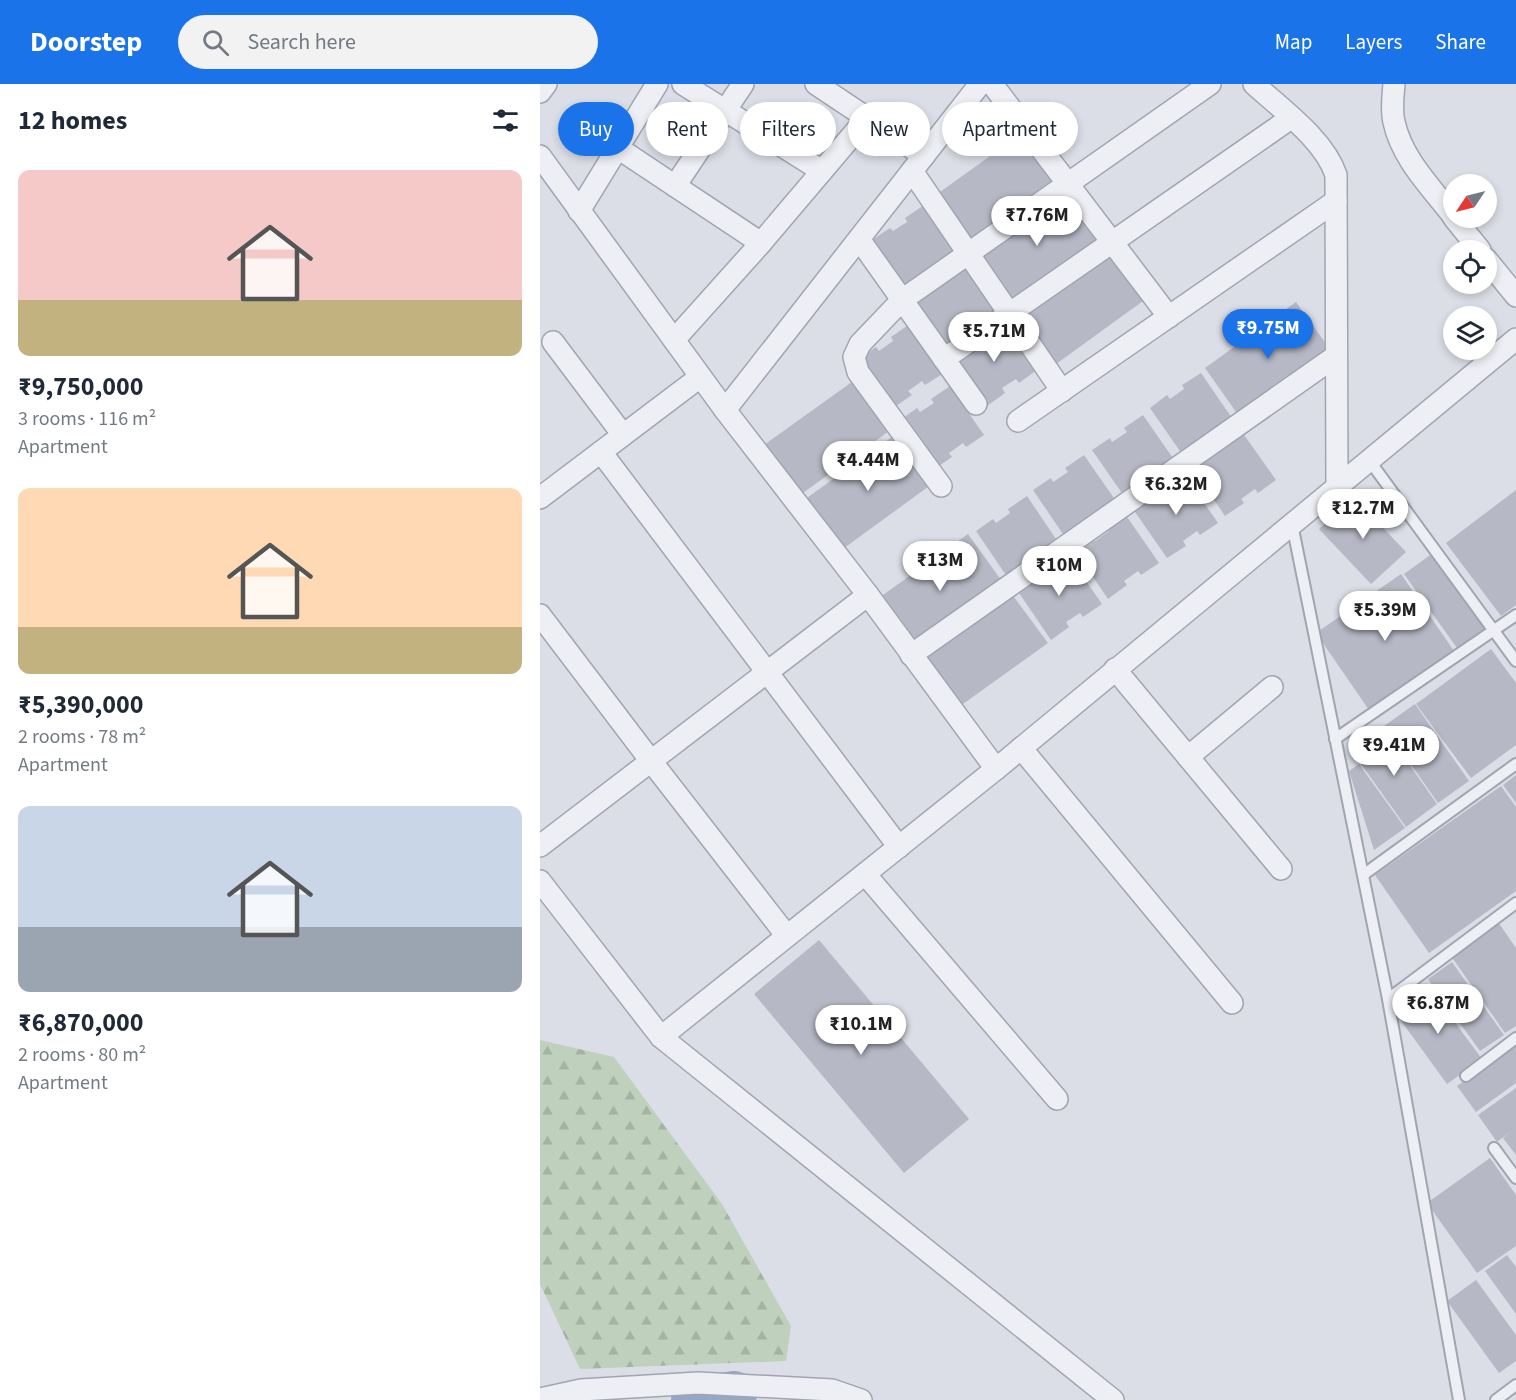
<!DOCTYPE html>
<html lang="en">
<head>
<meta charset="utf-8">
<style>
  :root { --surface:#fff; --page:#f2f2f3; --text:#1f2937; --muted:#747a83; --accent:#1a73e8 }
  body { margin:0; font-family:"Source Sans 3",sans-serif; background:var(--page); color:var(--text); height:100vh; display:flex; flex-direction:column; font-size:22px; white-space:nowrap }
  * { box-sizing:border-box; margin:0 }
  p { font-size:20px; color:var(--muted) }
  .icon { flex:none; width:33px; height:33px; fill:none; stroke:currentColor; stroke-width:2; stroke-linecap:round; stroke-linejoin:round }
  .map { position:relative; flex:1; overflow:hidden }
  .details { display:flex; flex-direction:column; background:var(--surface); width:540px }
  .details>* { flex:none }
  .hud { position:absolute; left:18px; top:18px; width:570px; height:54px; display:flex; gap:12px }
  .needle { width:39px; rotate:235deg }
  .controls { position:absolute; left:903px; top:90px; display:grid; gap:12px }
  .controls a { display:grid; place-items:center; width:54px; height:54px; border-radius:50%; background:var(--surface); box-shadow:0 3px 9px #0003; font-size:30px }
  .price { position:absolute; translate:-50% -51px; padding:0 14px; border-radius:21px; background:#fff; color:#222; font-size:20px; line-height:39px; filter:drop-shadow(0 2px 3px #0008) }
  .price::after { content:''; position:absolute; left:50%; top:36px; width:18px; height:14px; margin-left:-9px; background:inherit; clip-path:polygon(0 0,100% 0,50% 100%) }
  .price.active { background:var(--accent); color:#fff }
  ul { padding:0; list-style:none }
  li { display:grid; align-content:center; gap:12px; height:318px; padding:0 18px }
  li span { display:grid; place-items:center; height:186px; border-radius:12px; color:#555 }
  li>.icon { margin-inline-start:auto }
  span .icon { width:108px; height:108px; fill:#fffc; stroke-width:1 }
  li b { font-size:26px }
  h2 { display:flex; justify-content:space-between; align-items:center; height:72px; padding:0 18px; font-size:26px }
  .tag { padding:0 21px; border-radius:27px; background:var(--surface); box-shadow:0 3px 9px #0003; font-size:21px; line-height:54px }
  .tag.active { background:var(--accent); color:#fff }
  header { display:flex; align-items:center; gap:36px; box-sizing:border-box; height:84px; padding:0 30px; background:var(--accent); color:#fff }
  header strong { font-size:28px }
  nav { display:flex; gap:33px; margin-inline-start:auto; font-size:21px }
  .search { width:420px; height:54px; background:var(--page); display:flex; align-items:center; gap:15px; box-sizing:border-box; padding:0 21px; border-radius:33px; color:var(--muted); font-size:22px }
  main { display:flex; flex:1; min-height:0 }
  .map>svg:first-child { display:block }
</style>
</head>
<body>
<header>
<strong>Doorstep</strong>
<div class="search"><svg class="icon" aria-label="search" viewBox="0 0 24 24"><circle cx="10" cy="10" r="6"/><path d="M15 15l6 6"/></svg>Search here</div>
<nav><a>Map</a><a>Layers</a><a>Share</a></nav>
</header>
<main>
<section class="details">
<h2>12 homes<svg class="icon" aria-label="filters" viewBox="0 0 24 24"><path d="M4 7h16M4 17h16"/><circle cx="9" cy="7" r="2"/><circle cx="15" cy="17" r="2"/></svg></h2>
<ul>
<li><span style="background:linear-gradient(#f6c9c9 70%,#c2b280 0)"><svg class="icon" aria-label="home" viewBox="0 0 24 24"><path d="M3 11l9-7 9 7M6 9v11h12V9"/></svg></span><div><b>₹9,750,000</b><p>3 rooms · 116 m²</p><p>Apartment</p></div></li>
<li><span style="background:linear-gradient(#ffd9b3 75%,#c2b280 0)"><svg class="icon" aria-label="home" viewBox="0 0 24 24"><path d="M3 11l9-7 9 7M6 9v11h12V9"/></svg></span><div><b>₹5,390,000</b><p>2 rooms · 78 m²</p><p>Apartment</p></div></li>
<li><span style="background:linear-gradient(#c9d6e8 65%,#9aa5b1 0)"><svg class="icon" aria-label="home" viewBox="0 0 24 24"><path d="M3 11l9-7 9 7M6 9v11h12V9"/></svg></span><div><b>₹6,870,000</b><p>2 rooms · 80 m²</p><p>Apartment</p></div></li>
</ul>
</section>
<div class="map">
<svg width="976" height="1316" viewBox="0 0 976 1316">
  <defs>
    <pattern id="forest-firs" width="22" height="20" patternUnits="userSpaceOnUse" patternTransform="scale(1.5)"><rect width="22" height="20" fill="#bfd0bc"/><path d="M5 1l3.5 6h-7zM16 11l3.5 6h-7z" fill="#a4b3a2"/></pattern>
  </defs>
  <rect width="100%" height="100%" fill="#dbdee6"/>
  <path fill="url(#forest-firs)" d="M0 956 74 973 182 1120 251 1242 246 1277 40 1285 0 1200Z"/>
  <g fill="none" stroke-linecap="round" stroke-linejoin="round">
    <path stroke="#95a7c6" stroke-width="46" d="M154 1316 194 1310"/>
  </g>
  <g fill="#b6b9c5">
    <path d="M485 47 521 97 430 163 393 113Z"/>
    <path d="M525 105 561 155 469 222 433 171Z"/>
    <path d="M384 121 417 170 399 182 396 178 382 188 386 192 367 205 332 156 350 144 353 147 367 138 365 134Z"/>
    <path d="M567 166 603 217 512 283 476 233Z"/>
    <path d="M422 178 456 227 438 240 435 235 421 245 424 250 405 263 371 213Z"/>
    <path d="M756 218 792 268 701 335 665 284Z"/>
    <path d="M463 237 497 286 479 299 476 295 462 304 465 309 447 322 412 272Z"/>
    <path d="M370 240 404 289 385 301 382 297 368 307 372 311 353 324 319 275 336 263 339 267 353 257 351 253Z"/>
    <path d="M661 289 694 337 644 373 610 324 627 311 630 315 644 305 642 301Z"/>
    <path d="M316 295 352 345 260 411 224 361Z"/>
    <path d="M410 302 444 351 426 363 423 359 409 369 412 373 393 386 359 337 377 324 380 328 394 319 391 315Z"/>
    <path d="M603 331 637 380 586 415 552 366 570 354 572 358 587 348 584 344Z"/>
    <path d="M702 348 736 396 718 409 715 405 701 415 704 419 685 432 651 382 669 370 671 374 686 364 683 360Z"/>
    <path d="M356 350 392 400 300 467 264 416Z"/>
    <path d="M544 371 578 420 527 456 493 406 511 394 513 398 528 388 525 384Z"/>
    <path d="M644 390 678 439 660 451 657 447 643 457 646 462 627 474 593 425 611 413 614 417 628 407 625 403Z"/>
    <path d="M976 406V521L961 532 906 459Z"/>
    <path d="M487 412 520 461 470 497 436 447 453 435 456 439 470 429 468 425Z"/>
    <path d="M814 413 866 468 831 500 779 445Z"/>
    <path d="M585 430 619 479 601 491 598 487 584 497 587 501 568 515 534 465 552 453 555 457 569 447 566 443Z"/>
    <path d="M428 450 464 500 372 566 336 516Z"/>
    <path d="M893 469 947 543 917 564 864 490Z"/>
    <path d="M528 471 562 520 543 533 540 529 526 538 529 543 511 556 477 506 495 494 497 498 511 488 509 484Z"/>
    <path d="M861 490 914 567 829 626 776 549Z"/>
    <path d="M471 509 508 559 416 625 380 575Z"/>
    <path d="M951 565 976 599V661L931 694 876 620Z"/>
    <path d="M875 620 929 697 898 719 844 642Z"/>
    <path d="M843 643 897 720 866 743 811 666Z"/>
    <path d="M819 680 865 744 834 766 809 687Z"/>
    <path d="M976 691V719L963 701Z"/>
    <path d="M961 702 976 723V807L889 869 835 791Z"/>
    <path d="M958 838 976 864V942L965 949 911 872Z"/>
    <path d="M279 856 429 1035 364 1089 214 910Z"/>
    <path d="M912 878 964 951 940 967 888 895Z"/>
    <path d="M888 902 942 975 907 1000 854 927Z"/>
    <path d="M976 960V999L936 1028 917 1002Z"/>
    <path d="M976 1004V1071L963 1054 971 1047 957 1058 938 1031Z"/>
    <path d="M950 1074 976 1111V1162L937 1189 887 1119Z"/>
    <path d="M967 1171 976 1183V1230L945 1187Z"/>
    <path d="M936 1196 976 1251V1277L959 1289 907 1217Z"/>
  </g>
  <g fill="none" stroke-linecap="round" stroke-linejoin="round">
    <defs>
      <g id="lane">
        <path d="M829 376 976 577"/>
        <path d="M752 440 848 915 919 1316"/>
        <path d="M795 655 976 531"/>
        <path d="M823 791 976 680"/>
        <path d="M848 915 976 819"/>
        <path d="M926 992 976 954"/>
        <path d="M954 1064 976 1094"/>
        <path d="M956 1316 976 1301"/>
      </g>
      <g id="street">
        <path d="M143 0 282 87"/>
        <path d="M276 0 384 72"/>
        <path d="M452 0 629 233"/>
        <path d="M714 0C741 25 784 55 796 91L797 402"/>
        <path d="M854 0C853 12 851 26 854 38 862 75 891 103 914 133"/>
        <path d="M0 8 6 0"/>
        <path d="M78 64 221 159"/>
        <path d="M0 72 185 326 328 511 456 685"/>
        <path d="M372 87 522 307"/>
        <path d="M135 102 203 0"/>
        <path d="M39 127 117 0"/>
        <path d="M914 134 940 166"/>
        <path d="M319 155 436 320"/>
        <path d="M946 175 976 212"/>
        <path d="M134 256 221 159 327 34"/>
        <path d="M13 258 83 351"/>
        <path d="M404 275 751 34"/>
        <path d="M185 326 440 0"/>
        <path d="M478 337 796 117"/>
        <path d="M61 368 359 763"/>
        <path d="M401 402 318 288 314 273 320 260 362 216 670 0"/>
        <path d="M0 414 160 293"/>
        <path d="M0 531 111 677 247 852"/>
        <path d="M371 571 796 272"/>
        <path d="M575 585 741 785"/>
        <path d="M481 664 692 919"/>
        <path d="M648 673 732 603"/>
        <path d="M0 762 328 511"/>
        <path d="M325 790 517 1015"/>
        <path d="M0 797 121 953 573 1316"/>
        <path d="M121 953 456 685 976 255"/>
        <path d="M0 1315 41 1306 158 1299 292 1306 321 1316"/>
      </g>
    </defs>
    <use href="#lane" stroke="#a1a5b0" stroke-width="14"/>
    <use href="#street" stroke="#a1a5b0" stroke-width="24"/>
    <use href="#lane" stroke="#eeeff4" stroke-width="10"/>
    <use href="#street" stroke="#eeeff4" stroke-width="21"/>
  </g>
</svg>
<div class="controls">
<a><svg class="needle" viewBox="-14 -14 28 28"><path d="M0-13l5 13h-10z" fill="#e53935"/><path d="M0 13l5-13h-10z" fill="#747a83"/></svg></a>
<a><svg class="icon" aria-label="locate" viewBox="0 0 24 24"><circle cx="12" cy="12" r="6"/><path d="M12 2v4M12 18v4M2 12h4M18 12h4"/></svg></a>
<a><svg class="icon" aria-label="layers" viewBox="0 0 24 24"><path d="M12 4l9 5-9 5-9-5zM3 14l9 5 9-5"/></svg></a>
</div>
<b class="price" style="left:497px;top:163px">₹7.76M</b>
<b class="price active" style="left:728px;top:276px">₹9.75M</b>
<b class="price" style="left:454px;top:279px">₹5.71M</b>
<b class="price" style="left:328px;top:408px">₹4.44M</b>
<b class="price" style="left:636px;top:432px">₹6.32M</b>
<b class="price" style="left:823px;top:456px">₹12.7M</b>
<b class="price" style="left:400px;top:508px">₹13M</b>
<b class="price" style="left:519px;top:513px">₹10M</b>
<b class="price" style="left:845px;top:558px">₹5.39M</b>
<b class="price" style="left:854px;top:693px">₹9.41M</b>
<b class="price" style="left:898px;top:951px">₹6.87M</b>
<b class="price" style="left:321px;top:972px">₹10.1M</b>
<div class="hud">
<a class="tag active">Buy</a>
<a class="tag">Rent</a>
<a class="tag">Filters</a>
<a class="tag">New</a>
<a class="tag">Apartment</a>
</div>
</div>
</main>
</body>
</html>
